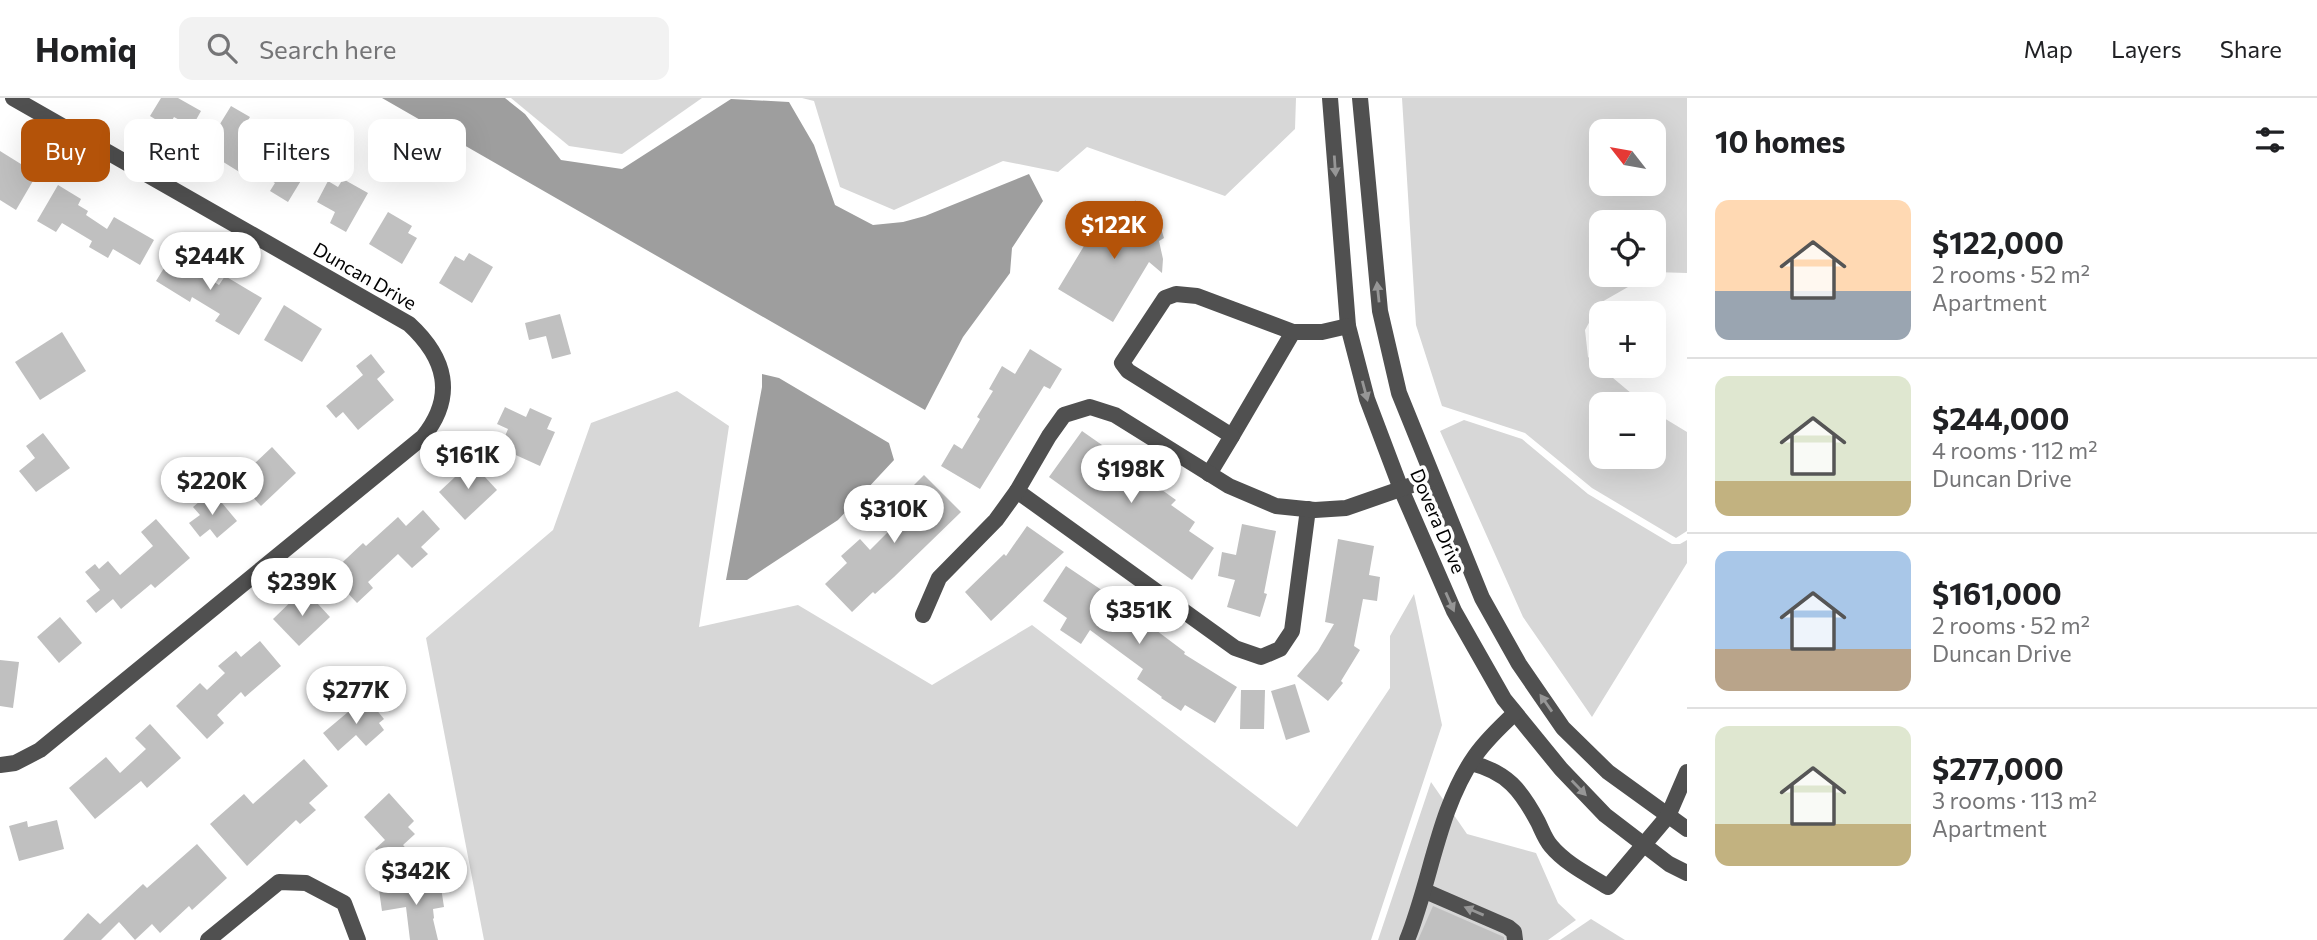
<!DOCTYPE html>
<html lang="en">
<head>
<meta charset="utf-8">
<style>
  :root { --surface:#fff; --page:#f2f2f2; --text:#202124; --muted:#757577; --line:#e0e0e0; --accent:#b45309 }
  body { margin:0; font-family:Commissioner,sans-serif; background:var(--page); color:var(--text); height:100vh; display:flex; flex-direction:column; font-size:26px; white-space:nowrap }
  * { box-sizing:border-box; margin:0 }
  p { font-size:23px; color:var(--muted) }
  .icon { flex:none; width:38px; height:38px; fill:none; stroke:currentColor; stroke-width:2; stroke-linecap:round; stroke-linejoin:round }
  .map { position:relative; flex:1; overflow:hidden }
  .panel { display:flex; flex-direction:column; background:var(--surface); width:630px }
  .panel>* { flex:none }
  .banner { position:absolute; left:21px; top:21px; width:665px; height:63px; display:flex; gap:14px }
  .needle { width:46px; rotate:301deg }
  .buttons { position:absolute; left:1589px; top:21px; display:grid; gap:14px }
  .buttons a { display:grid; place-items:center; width:77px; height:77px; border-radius:14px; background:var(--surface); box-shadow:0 7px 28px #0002; font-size:35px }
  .price { position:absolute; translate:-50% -60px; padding:0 16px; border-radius:24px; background:#fff; color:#222; font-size:23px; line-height:46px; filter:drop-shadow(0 2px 4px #0008) }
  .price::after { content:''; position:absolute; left:50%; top:42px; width:21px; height:16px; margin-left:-10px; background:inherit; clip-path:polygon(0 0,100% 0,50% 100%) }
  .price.active { background:var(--accent); color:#fff }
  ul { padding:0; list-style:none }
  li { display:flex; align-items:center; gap:21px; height:175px; padding:0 28px }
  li+li { border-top:2px solid var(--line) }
  li span { display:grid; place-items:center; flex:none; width:196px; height:140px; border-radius:14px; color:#555 }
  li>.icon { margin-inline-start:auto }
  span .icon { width:84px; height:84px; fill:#fffc; stroke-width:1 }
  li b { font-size:30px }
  h2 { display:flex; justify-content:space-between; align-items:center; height:84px; padding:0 28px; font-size:30px }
  .tag { padding:0 24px; border-radius:14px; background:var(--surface); box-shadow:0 7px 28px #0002; font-size:24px; line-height:63px }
  .tag.active { background:var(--accent); color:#fff }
  header { display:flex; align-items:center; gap:42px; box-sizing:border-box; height:98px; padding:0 35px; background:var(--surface); border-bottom:2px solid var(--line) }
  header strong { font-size:33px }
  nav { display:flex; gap:38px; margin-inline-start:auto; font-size:24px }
  .search { width:490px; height:63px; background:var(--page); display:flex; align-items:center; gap:18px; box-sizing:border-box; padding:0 24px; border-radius:14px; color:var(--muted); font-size:26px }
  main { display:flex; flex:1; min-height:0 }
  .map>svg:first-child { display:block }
</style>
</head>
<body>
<header>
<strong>Homiq</strong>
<div class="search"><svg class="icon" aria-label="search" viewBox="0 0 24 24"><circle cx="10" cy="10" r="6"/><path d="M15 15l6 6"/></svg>Search here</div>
<nav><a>Map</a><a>Layers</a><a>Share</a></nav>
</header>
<main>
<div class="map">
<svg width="1687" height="842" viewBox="0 0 1687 842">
  <rect width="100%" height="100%" fill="#fff"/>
  <g fill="#d7d7d7" fill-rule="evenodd">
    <path d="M511 0H702L622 56 569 48Z"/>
    <path d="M802 0H1296L1295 31 1225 98 1087 49 1058 74 1003 63 894 112 840 89 814 3Z"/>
    <path d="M1402 0H1687V175L1654 174V124H1601V177H1649L1600 205 1585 232 1588 259 1644 306H1601V359H1654V314L1687 334V433L1676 440 1592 390 1525 335 1442 308 1416 227ZM1601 33H1654V86H1601Z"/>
    <path d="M677 293 729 328 699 529 798 507 932 587 1032 527 1297 729 1390 590V538L1414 496 1442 627 1371 842H484L426 540 553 432 591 325Z"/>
    <path d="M1464 322 1522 341 1588 396 1672 446H1680L1687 442V465L1592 619 1523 519 1440 333Z"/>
    <path d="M1431 684 1467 736 1536 755 1558 805 1576 822 1548 842H1378Z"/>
    <path d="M1591 821 1625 842H1560Z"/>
  </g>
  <g fill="#9e9e9e">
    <path d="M382 0H505L525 16 561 62 622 71 731 1 789 4 814 47 835 107 873 127 903 124 925 118 1029 76 1043 103 1012 150 1010 175 963 239 925 312Z"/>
    <path d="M762 276 779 280 889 345 894 362 838 422 747 482H726L762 289Z"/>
  </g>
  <g fill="#c0c0c0">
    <path d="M161 0H178L201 13 192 29 174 19 168 29 150 18Z"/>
    <path d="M231 8 250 19 242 32 270 49 272 46 302 64 298 72 305 76 288 104 270 93 275 85 246 67 241 75 204 52Z"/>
    <path d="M0 53 37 76 16 112 0 102Z"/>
    <path d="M343 81 368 95 346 134 330 125 335 114 317 104 328 83 338 89Z"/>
    <path d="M58 87 81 101 78 107 88 113 86 117 107 131 114 119 154 142 140 167 113 151 108 160 89 149 92 143 62 125 56 134 37 123Z"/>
    <path d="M1135 102 1153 127 1159 124 1164 140 1159 143 1163 161 1162 175 1149 164 1113 224 1058 191 1107 110 1118 117 1133 115Z"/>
    <path d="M388 114 412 128 408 135 417 140 402 166 369 146Z"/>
    <path d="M177 149 194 159 188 168 219 187 225 178 262 200 239 237 215 223 220 216 192 199 190 204 156 183Z"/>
    <path d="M469 155 493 169 472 205 439 185 455 158 464 163Z"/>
    <path d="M284 207 322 231 302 264 264 242Z"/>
    <path d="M560 216 571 256 552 261 546 238 529 242 525 225Z"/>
    <path d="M62 234 86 273 40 302 15 264Z"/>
    <path d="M1030 251 1062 271 1050 291 1044 288 980 391 941 368 954 346 962 351 980 321 977 319 993 293 989 291 1002 268 1015 276Z"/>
    <path d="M371 256 385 274 377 281 394 302 358 332 343 314 336 320 326 308 363 277 356 268Z"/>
    <path d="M505 309 526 319 530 310 552 320 547 331 555 334 540 368 500 350 508 331 497 326Z"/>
    <path d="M1082 333 1102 347 1099 351 1124 369 1123 370 1153 390 1155 387 1176 402 1171 407 1195 424 1189 433 1214 450 1192 482 1049 379Z"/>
    <path d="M43 335 70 370 36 394 19 373 35 360 26 348Z"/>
    <path d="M272 349 296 375 261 408 237 382Z"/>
    <path d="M471 364 497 392 465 422 439 394Z"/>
    <path d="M924 377 961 414 894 479 875 496 873 494 852 514 825 486 847 465 841 458 860 441 870 452 895 427 890 421 911 401 905 396Z"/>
    <path d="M212 393 237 423 217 440 210 431 200 439 189 425 200 417 193 409Z"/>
    <path d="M423 412 440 431 421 449 428 456 412 470 398 456 368 484 373 490 357 505 330 476 363 445 366 448 398 419 406 428Z"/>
    <path d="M156 421 190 460 155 490 151 486 121 511 113 501 96 515 86 503 100 492 85 474 95 466 99 471 108 463 120 477 153 448 141 434Z"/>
    <path d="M1242 426 1276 433 1264 495 1267 496 1260 519 1227 509 1235 482 1218 478 1222 454 1236 457Z"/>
    <path d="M1027 428 1064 454 991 523 965 494 1004 456 1006 458Z"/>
    <path d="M1338 441 1374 448 1369 477 1380 479 1377 503 1363 501 1354 548 1360 552 1341 583 1343 585 1328 603 1297 578 1318 553 1334 526 1325 524Z"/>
    <path d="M1066 468 1112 499 1185 554 1184 556 1237 589 1215 625 1185 607 1181 613 1161 600 1162 599 1137 581 1143 571 1090 532 1081 546 1060 532 1067 520 1043 503Z"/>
    <path d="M304 491 330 519 299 548 273 521Z"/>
    <path d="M60 519 82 545 59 565 37 539Z"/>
    <path d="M260 543 281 568 245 599 241 594 217 617 224 625 207 641 176 608 200 585 207 592 225 575 218 568 236 553 241 559Z"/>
    <path d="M0 562 19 564 13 610 0 608Z"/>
    <path d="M1295 586 1310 634 1286 642 1271 593Z"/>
    <path d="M1241 592H1265L1264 631H1240Z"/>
    <path d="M366 599 384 621 379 625 384 632 366 648 356 637 338 653 323 635Z"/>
    <path d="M150 626 181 660 147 690 141 683 95 721 69 690 106 659 120 675 146 651 135 640Z"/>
    <path d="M304 661 328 688 309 705 316 712 300 726 296 722 247 768 210 726 244 696 253 706Z"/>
    <path d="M389 695 414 723 408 729 415 736 403 747 410 755 394 771 375 751 385 742 364 719Z"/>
    <path d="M57 722 64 751 19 763 9 728 27 723 28 729Z"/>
    <path d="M197 746 227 780 192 812 189 808 160 835 152 826 135 842 119 824 101 842H63L88 815 100 826 143 786 147 790Z"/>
    <path d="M440 783 444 809 433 811 434 820 433 821 438 842H410L406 809 382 813 379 792Z"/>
    <path d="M1433 808 1504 839V842H1418Z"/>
  </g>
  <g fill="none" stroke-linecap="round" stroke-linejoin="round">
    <g stroke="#505050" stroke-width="16">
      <path d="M1330 0 1348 228 1367 301 1401 391 1454 513 1504 601 1561 671 1605 717 1669 766 1687 775"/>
      <path d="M1360 0 1380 213 1399 295 1482 500 1519 566 1563 630 1608 674 1687 731"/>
      <path d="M1232 338 1293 234"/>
      <path d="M1209 376 1232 338 1128 273 1122 265 1165 200 1176 196 1197 198 1293 234H1322L1348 228"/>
      <path d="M1017 393 1235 550 1261 559 1280 551 1292 533 1308 411"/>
      <path d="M923 517 939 480 996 422 1017 393 1049 338 1064 317 1090 309 1115 317 1229 388 1276 408 1315 412 1346 410 1432 380"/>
      <path d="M1471 665C1507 674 1521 692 1538 724 1542 732 1545 741 1551 748 1566 766 1589 777 1608 789L1668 718 1687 674"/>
      <path d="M0 667 15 665 40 652 423 339C456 298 446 260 409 226L13 0"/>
      <path d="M1425 793 1508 829 1514 834 1515 842"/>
      <path d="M208 842 279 784 306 785 344 805 358 842"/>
      <path d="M1407 842C1431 783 1438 711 1475 658 1486 642 1501 628 1515 615"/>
    </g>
  </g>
  <defs><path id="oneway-solid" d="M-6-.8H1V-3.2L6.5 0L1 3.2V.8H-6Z" transform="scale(1.75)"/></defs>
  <g fill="#969696">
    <use href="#oneway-solid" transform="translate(1335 68) rotate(86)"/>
    <use href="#oneway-solid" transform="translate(1378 194) rotate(-96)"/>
    <use href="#oneway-solid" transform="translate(1365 293) rotate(75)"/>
    <use href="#oneway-solid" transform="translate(1450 504) rotate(66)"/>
    <use href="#oneway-solid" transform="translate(1546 605) rotate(-125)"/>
    <use href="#oneway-solid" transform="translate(1579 690) rotate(46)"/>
    <use href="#oneway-solid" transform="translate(1474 813) rotate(-157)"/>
  </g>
  <g text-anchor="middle" stroke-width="7" stroke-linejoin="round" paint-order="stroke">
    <g font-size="19" fill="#000" stroke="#fff">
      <text transform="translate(365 178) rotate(30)" y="7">Duncan Drive</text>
      <text transform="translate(1438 423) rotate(67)" y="7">Dovera Drive</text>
    </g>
  </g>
</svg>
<div class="buttons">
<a><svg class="needle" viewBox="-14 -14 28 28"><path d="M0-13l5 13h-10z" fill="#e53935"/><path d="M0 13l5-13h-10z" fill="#757577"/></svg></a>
<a><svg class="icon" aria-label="locate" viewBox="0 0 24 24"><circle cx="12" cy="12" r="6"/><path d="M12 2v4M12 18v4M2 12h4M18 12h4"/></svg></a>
<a>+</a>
<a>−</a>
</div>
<b class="price active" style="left:1114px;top:163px">$122K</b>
<b class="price" style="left:210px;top:194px">$244K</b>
<b class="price" style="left:468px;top:393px">$161K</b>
<b class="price" style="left:1131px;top:407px">$198K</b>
<b class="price" style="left:212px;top:419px">$220K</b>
<b class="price" style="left:894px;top:447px">$310K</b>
<b class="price" style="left:302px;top:520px">$239K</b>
<b class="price" style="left:1139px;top:548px">$351K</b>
<b class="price" style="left:356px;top:628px">$277K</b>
<b class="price" style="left:416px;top:809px">$342K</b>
<div class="banner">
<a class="tag active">Buy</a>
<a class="tag">Rent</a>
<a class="tag">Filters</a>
<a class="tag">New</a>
</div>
</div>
<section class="panel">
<h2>10 homes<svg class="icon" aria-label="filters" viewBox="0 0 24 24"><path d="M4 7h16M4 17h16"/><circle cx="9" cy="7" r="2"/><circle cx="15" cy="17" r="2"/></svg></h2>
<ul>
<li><span style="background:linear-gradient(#ffd9b3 65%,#9aa5b1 0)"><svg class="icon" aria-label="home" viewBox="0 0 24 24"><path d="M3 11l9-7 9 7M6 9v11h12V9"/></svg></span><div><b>$122,000</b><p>2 rooms · 52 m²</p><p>Apartment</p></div></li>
<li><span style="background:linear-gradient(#dfe7d0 75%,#c2b280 0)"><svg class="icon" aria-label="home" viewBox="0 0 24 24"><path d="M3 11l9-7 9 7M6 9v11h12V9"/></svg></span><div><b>$244,000</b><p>4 rooms · 112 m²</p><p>Duncan Drive</p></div></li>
<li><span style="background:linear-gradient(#a9c7e8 70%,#b9a48a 0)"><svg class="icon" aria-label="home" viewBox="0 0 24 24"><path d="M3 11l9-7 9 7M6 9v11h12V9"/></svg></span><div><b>$161,000</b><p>2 rooms · 52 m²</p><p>Duncan Drive</p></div></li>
<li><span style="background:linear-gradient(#dfe7d0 70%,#c2b280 0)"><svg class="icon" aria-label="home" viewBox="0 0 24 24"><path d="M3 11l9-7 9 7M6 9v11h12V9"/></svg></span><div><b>$277,000</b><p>3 rooms · 113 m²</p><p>Apartment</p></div></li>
</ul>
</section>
</main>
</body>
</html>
